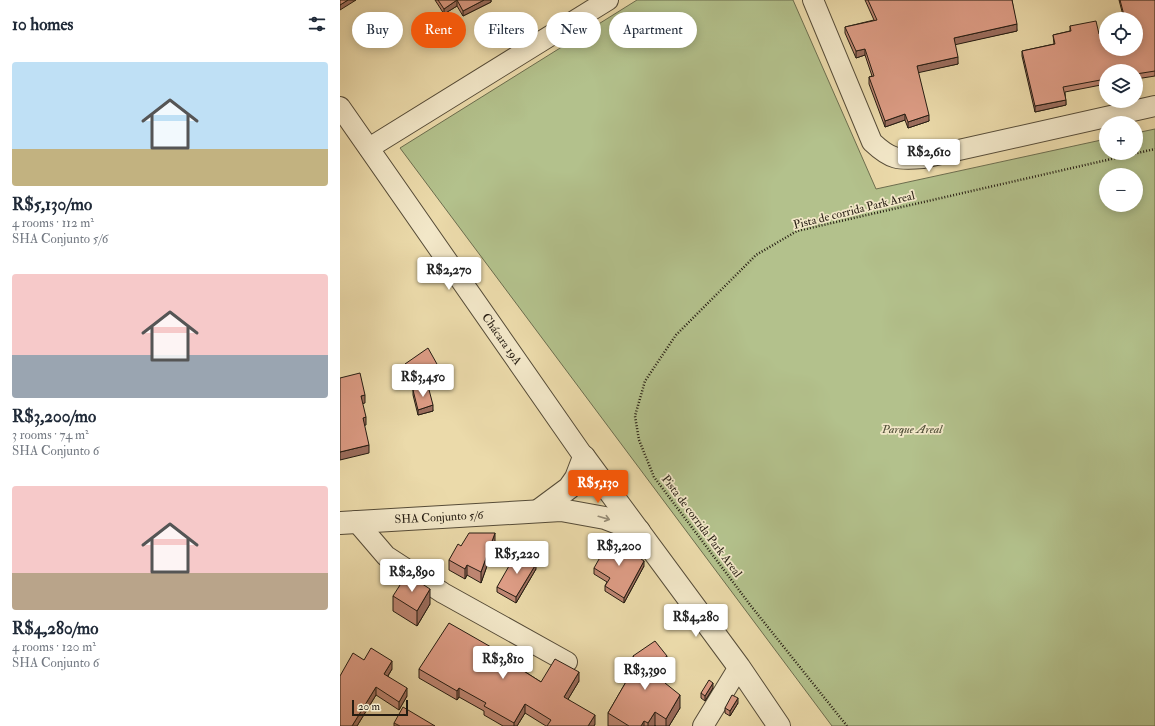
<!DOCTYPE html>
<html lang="en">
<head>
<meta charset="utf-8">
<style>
  :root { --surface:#fff; --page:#f2f2f3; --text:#1f2937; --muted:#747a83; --accent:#ea580c }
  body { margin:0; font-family:"IM FELL Double Pica",serif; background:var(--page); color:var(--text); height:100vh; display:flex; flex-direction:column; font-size:15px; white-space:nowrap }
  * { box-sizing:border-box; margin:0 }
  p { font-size:13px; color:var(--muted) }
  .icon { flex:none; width:22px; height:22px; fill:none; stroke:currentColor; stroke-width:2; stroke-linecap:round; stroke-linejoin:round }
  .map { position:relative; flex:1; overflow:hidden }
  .panel { display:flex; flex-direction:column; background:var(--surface); width:340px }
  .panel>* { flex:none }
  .banner { position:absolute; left:12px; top:12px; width:380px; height:36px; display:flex; gap:8px }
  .buttons { position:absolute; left:759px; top:12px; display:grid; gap:8px }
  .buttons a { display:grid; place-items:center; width:44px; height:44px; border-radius:50%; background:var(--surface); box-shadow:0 2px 10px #0003; font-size:20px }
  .scale { position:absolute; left:12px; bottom:10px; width:56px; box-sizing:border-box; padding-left:4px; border:2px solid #251c12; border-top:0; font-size:11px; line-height:14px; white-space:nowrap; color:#251c12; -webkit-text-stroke:3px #f2e7c8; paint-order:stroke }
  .price { position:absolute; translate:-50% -34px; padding:0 9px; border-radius:4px; background:#fff; color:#222; font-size:13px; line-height:26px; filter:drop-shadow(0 1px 2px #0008) }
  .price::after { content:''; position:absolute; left:50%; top:24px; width:12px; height:9px; margin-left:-6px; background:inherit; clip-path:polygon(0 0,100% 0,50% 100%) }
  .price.selected { background:var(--accent); color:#fff }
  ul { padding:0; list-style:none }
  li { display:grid; align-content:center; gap:8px; height:212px; padding:0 12px }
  li span { display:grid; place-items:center; height:124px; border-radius:4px; color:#555 }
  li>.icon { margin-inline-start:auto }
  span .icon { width:72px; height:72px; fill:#fffc; stroke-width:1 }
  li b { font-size:17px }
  h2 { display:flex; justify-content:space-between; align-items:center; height:48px; padding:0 12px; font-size:17px }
  .tag { padding:0 14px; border-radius:18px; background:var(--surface); box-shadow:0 2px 10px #0003; font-size:14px; line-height:36px }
  .tag.selected { background:var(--accent); color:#fff }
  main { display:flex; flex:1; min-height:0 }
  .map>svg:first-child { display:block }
</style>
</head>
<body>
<main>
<section class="panel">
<h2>10 homes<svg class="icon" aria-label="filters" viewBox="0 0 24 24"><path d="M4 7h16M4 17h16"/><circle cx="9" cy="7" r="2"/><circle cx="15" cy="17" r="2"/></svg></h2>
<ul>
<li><span style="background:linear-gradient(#bfe0f5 70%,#c2b280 0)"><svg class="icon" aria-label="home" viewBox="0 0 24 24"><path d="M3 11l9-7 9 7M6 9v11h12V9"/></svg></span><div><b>R$5,130/mo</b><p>4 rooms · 112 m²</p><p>SHA Conjunto 5/6</p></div></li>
<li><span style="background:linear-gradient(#f6c9c9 65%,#9aa5b1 0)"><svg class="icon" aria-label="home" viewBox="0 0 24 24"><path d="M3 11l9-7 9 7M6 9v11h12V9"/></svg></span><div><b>R$3,200/mo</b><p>3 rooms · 74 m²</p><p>SHA Conjunto 6</p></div></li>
<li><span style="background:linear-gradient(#f6c9c9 70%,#b9a48a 0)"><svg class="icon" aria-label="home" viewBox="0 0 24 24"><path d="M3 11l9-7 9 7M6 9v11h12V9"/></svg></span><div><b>R$4,280/mo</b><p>4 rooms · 120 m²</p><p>SHA Conjunto 6</p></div></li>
</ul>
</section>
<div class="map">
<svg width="815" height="726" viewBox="0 0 815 726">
  <rect width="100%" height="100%" fill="#ebdaaa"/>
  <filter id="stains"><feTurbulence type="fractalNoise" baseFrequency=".005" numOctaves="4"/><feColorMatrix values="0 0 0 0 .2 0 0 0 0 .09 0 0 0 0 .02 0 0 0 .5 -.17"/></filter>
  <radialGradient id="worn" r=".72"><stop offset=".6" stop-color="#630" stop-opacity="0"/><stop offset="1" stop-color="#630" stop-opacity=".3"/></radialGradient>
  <path fill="#b3c18c" stroke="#6c6e4f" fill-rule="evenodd" d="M297 0H453L536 189 766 139V153H796V133L815 129V726H492L60 148ZM766 175H796V205H766Z"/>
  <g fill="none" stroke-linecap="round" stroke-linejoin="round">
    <defs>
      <g id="minor">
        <path d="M473 0 532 142C551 160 558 160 583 158L815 106"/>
        <path d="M0 107 244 457"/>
        <path d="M29 148 268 0"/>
        <path d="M16 521 46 556 103 593 227 662"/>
        <path d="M363 726 399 667"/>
      </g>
      <g id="tertiary">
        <path d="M244 457 399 667 439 726"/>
        <path d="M198 511 229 488 236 478 244 457"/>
        <path d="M0 523 221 510 265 518 299 531"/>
      </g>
    </defs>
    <use href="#minor" stroke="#564c38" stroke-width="22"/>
    <use href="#tertiary" stroke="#564c38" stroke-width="24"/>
    <path stroke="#251c12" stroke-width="2.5" stroke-dasharray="1 2" stroke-linecap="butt" d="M507 726 411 606 314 477 299 440 295 416 305 381 336 335 416 255 457 231 815 149"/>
    <use href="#minor" stroke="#f2e7c8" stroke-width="20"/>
    <use href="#tertiary" stroke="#f2e7c8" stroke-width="22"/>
  </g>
  <g fill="#be8672" stroke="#251c12">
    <path d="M95 0H151V2L123 16 117 6 104 14Z"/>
    <path d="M525 0H672L677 31 615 44 618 64 578 72 589 121 568 128 565 120 545 127 529 84V77L532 76 525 55 516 58 505 33V27L534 20Z"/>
    <path d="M779 0H815V76L796 79V71H766V84L725 92 726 105 695 112 682 56V51L714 44 713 35 730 31V26L759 34 766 49 796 19H784Z"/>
    <path d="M65 364 102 378 87 387 93 411 78 415 73 395V390L76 389 65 369Z"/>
    <path d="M155 543 141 583 127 575 125 579 109 570V560L121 546Z"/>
    <path d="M304 566 284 603 265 591V586L267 582 254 574V568Z"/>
    <path d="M196 569 176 603 157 592V587Z"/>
    <path d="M53 596 90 604 77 626 53 611Z"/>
    <path d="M293 656 327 669 320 674 340 708 329 726H316L315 725 314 726H268V713L293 670Z"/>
    <path d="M165 659 201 682 239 681 228 699 255 724 254 726H206L185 713 177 726H163L144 715V711L119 697 117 700 79 678V669Z"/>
    <path d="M24 660 52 669 48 676 67 696 59 710 36 695 17 726H0Z"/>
    <path d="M373 688 365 701 361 698V693Z"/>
    <path d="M398 703 390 716 385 713V708Z"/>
    <path d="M54 723 95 726H54Z"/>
  </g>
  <g fill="#9b6d5d" stroke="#251c12">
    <path d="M8 0H16L0 10V5Z"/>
    <path d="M117 0V6L104 14V9Z"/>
    <path d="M144 0H151V2L123 16V11Z"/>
    <path d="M677 24V31L614 45V38Z"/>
    <path d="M525 49V55L516 58V51Z"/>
    <path d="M618 57V64L577 73V66Z"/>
    <path d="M726 100V105L695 112V106Z"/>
    <path d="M565 114V120L545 127V121Z"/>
    <path d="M589 115V121L568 128V122Z"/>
    <path d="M102 373V378L78 392V387Z"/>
    <path d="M25 395V403L21 404V396Z"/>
    <path d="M93 405V411L78 415V410Z"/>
    <path d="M26 417V425L23 426V418Z"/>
    <path d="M29 445V453L0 460V452Z"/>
    <path d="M155 533V543L141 583V572Z"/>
    <path d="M304 561V566L284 603V598Z"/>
    <path d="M196 564V569L176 603V597Z"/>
    <path d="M127 565V575L125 579V569Z"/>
    <path d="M90 589V604L77 626V611Z"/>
    <path d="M327 656V669L315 678V665Z"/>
    <path d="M52 661V669L44 682V674Z"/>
    <path d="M239 672V681L224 706V697Z"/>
    <path d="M373 683V688L365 701V696Z"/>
    <path d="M36 687V695L17 726H12Z"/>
    <path d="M67 688V696L59 710V702Z"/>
    <path d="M119 688V697L117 700V691Z"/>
    <path d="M340 695V708L329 726H326V719Z"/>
    <path d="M398 698V703L390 716V711Z"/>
    <path d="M185 704V713L177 726H174V723Z"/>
    <path d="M315 712V725L314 726H308V723Z"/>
    <path d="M255 715V724L254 726H248Z"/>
    <path d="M304 721V726H301Z"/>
  </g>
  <g fill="#dd9c85" stroke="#251c12">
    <path d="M0 0H8L0 5Z"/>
    <path d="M98 0H144L123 11 117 0 104 9Z"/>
    <path d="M528 0H672L677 24 614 38 618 57 577 66 589 115 568 122 565 114 545 121 529 77 534 76 525 49 516 51 505 27 537 20Z"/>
    <path d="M780 0H815V71L796 74V71H766V79L723 87 726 100 695 106 682 51 715 44 713 35 731 31 730 26 756 21 759 34 766 32V49H796V19H785Z"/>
    <path d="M88 348 102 373 78 387 65 364Z"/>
    <path d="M20 373 25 395 21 396 26 417 23 418 29 445 0 452V378Z"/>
    <path d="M88 386 93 405 78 410 73 390Z"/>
    <path d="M129 533H155L141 572 127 565 125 569 109 560 118 544 121 546Z"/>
    <path d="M271 538 304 561 284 598 265 586 270 578 254 568Z"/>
    <path d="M177 552 196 564 176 597 157 587Z"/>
    <path d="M67 574 90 589 77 611 53 596Z"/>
    <path d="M109 623 165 655 163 658 201 682 215 659 239 672 224 697 255 715 248 726H207L211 720 185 704 174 723 144 706 146 703 119 688 117 691 79 669Z"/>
    <path d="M315 641 327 656 315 665 325 683 340 695 326 719 315 712 308 723 304 721 301 726H289L268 713 298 661 293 656Z"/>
    <path d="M31 648 52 661 44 674 67 688 59 702 36 687 12 726H0V676L13 653 24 660Z"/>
    <path d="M369 680 373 683 365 696 361 693Z"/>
    <path d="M392 695 398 698 390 711 385 708Z"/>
    <path d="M63 707 95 726H60L54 723Z"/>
  </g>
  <defs><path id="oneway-shaft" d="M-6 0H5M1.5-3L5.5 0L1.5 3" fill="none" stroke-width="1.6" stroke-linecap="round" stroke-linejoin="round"/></defs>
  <use stroke="#968c76" href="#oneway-shaft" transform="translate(264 518) rotate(16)"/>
  <g text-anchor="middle" stroke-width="3.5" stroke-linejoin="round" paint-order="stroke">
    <g font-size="12" fill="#251c12" stroke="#f2e7c8">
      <text transform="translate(514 210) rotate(-14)" y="4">Pista de corrida Park Areal</text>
      <text transform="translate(162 339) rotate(55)" y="4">Chácara 19A</text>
      <text transform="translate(99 517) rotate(-3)" y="4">SHA Conjunto 5/6</text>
      <text transform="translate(362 526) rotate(53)" y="4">Pista de corrida Park Areal</text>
    </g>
    <g font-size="12" font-style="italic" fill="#504e37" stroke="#f2e7c8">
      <text x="572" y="433">Parque Areal</text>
    </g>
  </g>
  <rect width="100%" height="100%" filter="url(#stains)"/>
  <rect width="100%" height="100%" fill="url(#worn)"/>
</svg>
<div class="buttons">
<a><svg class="icon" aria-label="locate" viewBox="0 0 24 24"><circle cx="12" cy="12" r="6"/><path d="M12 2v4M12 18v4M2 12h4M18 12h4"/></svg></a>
<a><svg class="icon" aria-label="layers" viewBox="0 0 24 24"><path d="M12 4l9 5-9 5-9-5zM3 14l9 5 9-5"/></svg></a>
<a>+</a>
<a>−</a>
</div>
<div class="scale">20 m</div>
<b class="price" style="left:589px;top:173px">R$2,610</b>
<b class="price" style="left:109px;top:291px">R$2,270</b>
<b class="price" style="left:83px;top:398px">R$3,450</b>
<b class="price selected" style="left:258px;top:504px">R$5,130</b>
<b class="price" style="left:279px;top:567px">R$3,200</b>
<b class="price" style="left:177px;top:575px">R$5,220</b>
<b class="price" style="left:72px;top:593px">R$2,890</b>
<b class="price" style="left:356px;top:638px">R$4,280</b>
<b class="price" style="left:163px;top:680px">R$3,810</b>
<b class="price" style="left:305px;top:691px">R$3,390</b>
<div class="banner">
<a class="tag">Buy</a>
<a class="tag selected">Rent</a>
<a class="tag">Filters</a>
<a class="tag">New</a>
<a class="tag">Apartment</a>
</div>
</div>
</main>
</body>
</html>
